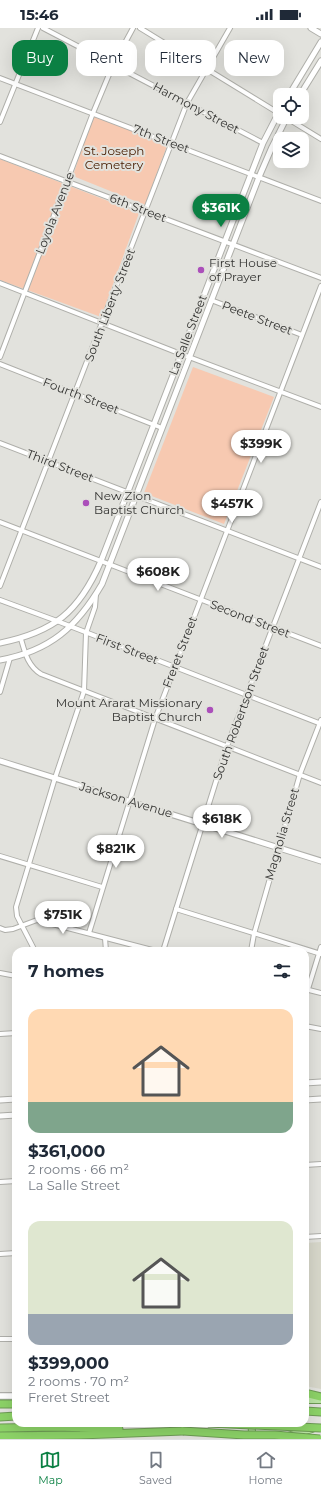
<!DOCTYPE html>
<html lang="en">
<head>
<meta charset="utf-8">
<style>
  :root { --surface:#fff; --page:#f2f2f3; --text:#1f2937; --muted:#747a83; --line:#e0e1e3; --accent:#0b8043 }
  body { margin:0; font-family:Montserrat,sans-serif; background:var(--page); color:var(--text); height:100vh; display:flex; flex-direction:column; font-size:15px; white-space:nowrap }
  * { box-sizing:border-box; margin:0 }
  p { font-size:13px; color:var(--muted) }
  .icon { flex:none; width:22px; height:22px; fill:none; stroke:currentColor; stroke-width:2; stroke-linecap:round; stroke-linejoin:round }
  .map { position:relative; flex:1; overflow:hidden }
  .side { position:absolute; left:12px; top:919px; width:297px; height:480px; display:flex; flex-direction:column; background:var(--surface); border-radius:12px; box-shadow:0 4px 16px #0002 }
  .side>* { flex:none }
  .banner { position:absolute; left:12px; top:12px; width:297px; height:36px; display:flex; gap:8px }
  .tools { position:absolute; left:273px; top:60px; display:grid; gap:8px }
  .tools a { display:grid; place-items:center; width:36px; height:36px; border-radius:8px; background:var(--surface); box-shadow:0 4px 16px #0002; font-size:20px }
  .price { position:absolute; translate:-50% -34px; padding:0 9px; border-radius:14px; background:#fff; color:#222; font-size:13px; line-height:26px; filter:drop-shadow(0 1px 2px #0008) }
  .price::after { content:''; position:absolute; left:50%; top:24px; width:12px; height:9px; margin-left:-6px; background:inherit; clip-path:polygon(0 0,100% 0,50% 100%) }
  .price.current { background:var(--accent); color:#fff }
  ul { padding:0; list-style:none }
  li { display:grid; align-content:center; gap:8px; height:212px; padding:0 16px }
  li span { display:grid; place-items:center; height:124px; border-radius:12px; color:#555 }
  li>.icon { margin-inline-start:auto }
  span .icon { width:72px; height:72px; fill:#fffc; stroke-width:1 }
  li b { font-size:17px }
  h2 { display:flex; justify-content:space-between; align-items:center; height:48px; padding:0 16px; font-size:17px }
  .chip { padding:0 14px; border-radius:12px; background:var(--surface); box-shadow:0 4px 16px #0002; font-size:14px; line-height:36px }
  .chip.current { background:var(--accent); color:#fff }
  .status { display:flex; justify-content:space-between; align-items:center; height:28px; padding:0 20px; background:var(--surface); direction:ltr }
  .status svg { height:11px; fill:currentColor }
  .menu { display:flex; justify-content:space-around; align-items:center; height:56px; border-top:1px solid var(--line); background:var(--surface); font-size:11px; color:var(--muted) }
  .menu a { display:grid; justify-items:center; gap:2px }
  .menu .current { color:var(--accent) }
  .map>svg:first-child { display:block }
</style>
</head>
<body>
<div class="status"><b>15:46</b><svg viewBox="0 0 49 12"><path d="M0 12V9h3v3zM5 12V6h3v6zM10 12V3h3v9zM15 12V0h3v12zM26 1h20v11H26zM47 4h2v5h-2z"/></svg></div>
<div class="map">
<svg width="321" height="1411" viewBox="0 0 321 1411">
  <rect width="100%" height="100%" fill="#e2e2dd"/>
  <path fill="#d7d7ca" d="M321 1214V1361L305 1358V1215Z"/>
  <g fill="#f7c9b1">
    <path d="M93 85 167 118 145 177 73 148Z"/>
    <path d="M0 131 139 185 101 289 0 252Z"/>
    <path d="M193 339 274 369 224 496 144 465Z"/>
  </g>
  <g fill="none" stroke-linecap="round" stroke-linejoin="round">
    <defs>
      <g id="minor">
        <path d="M43 0 263 115"/>
        <path d="M140 0 280 86"/>
        <path d="M0 50 321 173"/>
        <path d="M285 89 321 111"/>
        <path d="M0 94 38 0"/>
        <path d="M0 128 321 250"/>
        <path d="M0 255 181 326 321 379"/>
        <path d="M211 272 302 307"/>
        <path d="M0 329 93 85 113 37 133 0"/>
        <path d="M0 336 162 400"/>
        <path d="M0 415 321 539"/>
        <path d="M0 494 321 618"/>
        <path d="M0 558 187 75 230 0"/>
        <path d="M0 572 57 593 321 696"/>
        <path d="M21 611C25 625 28 638 41 646L321 755"/>
        <path d="M0 664 10 630"/>
        <path d="M0 828 102 859"/>
        <path d="M176 881 321 926"/>
        <path d="M0 900 5 902 13 901 37 892 156 923"/>
        <path d="M89 905 155 691 321 258"/>
        <path d="M105 910 106 923"/>
        <path d="M35 923 17 888 16 879 55 750 84 663 86 605 95 579 96 566"/>
        <path d="M163 923 227 718 321 474"/>
        <path d="M251 923 254 906 300 746 321 692"/>
        <path d="M0 945 16 948"/>
        <path d="M305 961 321 965"/>
        <path d="M308 961 321 919"/>
        <path d="M305 998 321 1001"/>
        <path d="M0 1006 16 1005"/>
        <path d="M305 1137 321 1136"/>
        <path d="M0 1154 16 1153"/>
        <path d="M305 1209 321 1208"/>
        <path d="M0 1226 16 1225"/>
        <path d="M0 1311H16"/>
      </g>
      <g id="tertiary">
        <path d="M311 0 321 6"/>
        <path d="M289 67 321 14"/>
        <path d="M300 67 321 33"/>
        <path d="M0 615C54 604 79 584 101 533L263 115 280 82"/>
        <path d="M0 632C50 623 77 599 102 556L259 149 272 119 287 89"/>
        <path d="M0 733 321 833"/>
        <path d="M305 1055 321 1054"/>
        <path d="M0 1072 16 1071"/>
        <path d="M305 1072 321 1071"/>
        <path d="M0 1088 16 1087"/>
      </g>
      <path id="secondary" d="M0 1368H16"/>
      <g id="primary">
        <path d="M305 1372H321"/>
        <path d="M249 1411 252 1403 251 1395"/>
        <path d="M277 1411 312 1401"/>
      </g>
      <g id="motorway">
        <path d="M305 1365 321 1369"/>
        <path d="M0 1376H16"/>
        <path d="M305 1383 321 1384"/>
        <path d="M0 1389 16 1388"/>
        <path d="M0 1400 57 1399 119 1401"/>
        <path d="M0 1408 80 1407 183 1403"/>
      </g>
    </defs>
    <use href="#minor" stroke="#afafaa" stroke-width="6"/>
    <use href="#tertiary" stroke="#afafaa" stroke-width="7"/>
    <use href="#secondary" stroke="#afafaa" stroke-width="8"/>
    <use href="#primary" stroke="#6d9b54" stroke-width="8"/>
    <use href="#motorway" stroke="#6d9b54" stroke-width="9"/>
    <use href="#minor" stroke="#fff" stroke-width="4"/>
    <use href="#tertiary" stroke="#fff" stroke-width="5"/>
    <use href="#secondary" stroke="#fff" stroke-width="5.5"/>
    <use href="#primary" stroke="#bae4a4" stroke-width="6"/>
    <use href="#motorway" stroke="#8cd267" stroke-width="7"/>
    <defs>
      <g id="motorway-bridge">
        <path d="M208 1395 321 1400"/>
        <path d="M183 1403 244 1407H275L320 1411"/>
      </g>
    </defs>
    <use href="#motorway-bridge" stroke="#6d9b54" stroke-width="9" stroke-linecap="butt"/>
    <use href="#motorway-bridge" stroke="#8cd267" stroke-width="7"/>
  </g>
  <g fill="#ab4fba" stroke="#e2e2dd" stroke-width="1.5">
    <circle cx="201" cy="242" r="4"/>
    <circle cx="86" cy="475" r="4"/>
    <circle cx="210" cy="682" r="4"/>
  </g>
  <g text-anchor="middle" stroke-width="4" stroke-linejoin="round" paint-order="stroke">
    <g font-size="12" fill="#343432" stroke="#e2e2dd">
      <text transform="translate(196 80) rotate(28)" y="4">Harmony Street</text>
      <text transform="translate(161 111) rotate(21)" y="4">7th Street</text>
      <text transform="translate(138 180) rotate(21)" y="4">6th Street</text>
      <text transform="translate(55 185) rotate(-69)" y="4">Loyola Avenue</text>
      <text transform="translate(110 277) rotate(-69)" y="4">South Liberty Street</text>
      <text transform="translate(257 290) rotate(21)" y="4">Peete Street</text>
      <text transform="translate(188 307) rotate(-69)" y="4">La Salle Street</text>
      <text transform="translate(81 368) rotate(21)" y="4">Fourth Street</text>
      <text transform="translate(60 438) rotate(21)" y="4">Third Street</text>
      <text transform="translate(250 591) rotate(21)" y="4">Second Street</text>
      <text transform="translate(127 621) rotate(21)" y="4">First Street</text>
      <text transform="translate(180 624) rotate(-69)" y="4">Freret Street</text>
      <text transform="translate(241 685) rotate(-70)" y="4">South Robertson Street</text>
      <text transform="translate(126 772) rotate(17)" y="4">Jackson Avenue</text>
      <text transform="translate(282 806) rotate(-74)" y="4">Magnolia Street</text>
    </g>
    <g font-size="12" fill="#4a2005" stroke="#e2e2dd">
      <text x="114" y="127">St. Joseph<tspan x="114" dy="14">Cemetery</tspan></text>
    </g>
    <g font-size="12" fill="#343432" stroke="#e2e2dd" text-anchor="start">
      <text x="209" y="239">First House<tspan x="209" dy="14">of Prayer</tspan></text>
      <text x="94" y="472">New Zion<tspan x="94" dy="14">Baptist Church</tspan></text>
      <text x="202" y="679" text-anchor="end">Mount Ararat Missionary<tspan x="202" dy="14">Baptist Church</tspan></text>
    </g>
  </g>
</svg>
<div class="tools">
<a><svg class="icon" aria-label="locate" viewBox="0 0 24 24"><circle cx="12" cy="12" r="6"/><path d="M12 2v4M12 18v4M2 12h4M18 12h4"/></svg></a>
<a><svg class="icon" aria-label="layers" viewBox="0 0 24 24"><path d="M12 4l9 5-9 5-9-5zM3 14l9 5 9-5"/></svg></a>
</div>
<b class="price current" style="left:221px;top:200px">$361K</b>
<b class="price" style="left:261px;top:436px">$399K</b>
<b class="price" style="left:232px;top:496px">$457K</b>
<b class="price" style="left:158px;top:564px">$608K</b>
<b class="price" style="left:222px;top:811px">$618K</b>
<b class="price" style="left:116px;top:841px">$821K</b>
<b class="price" style="left:63px;top:907px">$751K</b>
<div class="banner">
<a class="chip current">Buy</a>
<a class="chip">Rent</a>
<a class="chip">Filters</a>
<a class="chip">New</a>
</div>
<section class="side">
<h2>7 homes<svg class="icon" aria-label="filters" viewBox="0 0 24 24"><path d="M4 7h16M4 17h16"/><circle cx="9" cy="7" r="2"/><circle cx="15" cy="17" r="2"/></svg></h2>
<ul>
<li><span style="background:linear-gradient(#ffd9b3 75%,#7fa58c 0)"><svg class="icon" aria-label="home" viewBox="0 0 24 24"><path d="M3 11l9-7 9 7M6 9v11h12V9"/></svg></span><div><b>$361,000</b><p>2 rooms · 66 m²</p><p>La Salle Street</p></div></li>
<li><span style="background:linear-gradient(#dfe7d0 75%,#9aa5b1 0)"><svg class="icon" aria-label="home" viewBox="0 0 24 24"><path d="M3 11l9-7 9 7M6 9v11h12V9"/></svg></span><div><b>$399,000</b><p>2 rooms · 70 m²</p><p>Freret Street</p></div></li>
</ul>
</section>
</div>
<nav class="menu">
<a class="current"><svg class="icon" aria-label="map" viewBox="0 0 24 24"><path d="M3 6l6-2 6 2 6-2v14l-6 2-6-2-6 2zM9 4v14M15 6v14"/></svg>Map</a>
<a><svg class="icon" aria-label="saved" viewBox="0 0 24 24"><path d="M7 4h10v16l-5-4-5 4z"/></svg>Saved</a>
<a><svg class="icon" aria-label="home" viewBox="0 0 24 24"><path d="M3 11l9-7 9 7M6 9v11h12V9"/></svg>Home</a>
</nav>
</body>
</html>
